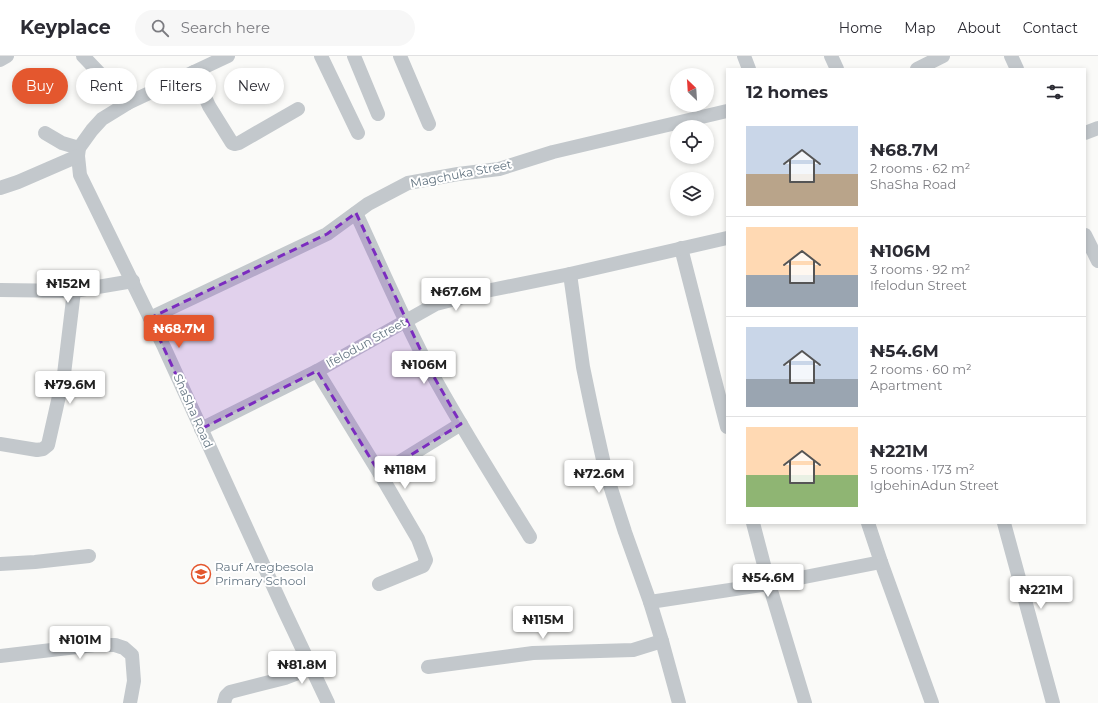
<!DOCTYPE html>
<html lang="en">
<head>
<meta charset="utf-8">
<style>
  :root { --surface:#fff; --page:#f7f7f7; --text:#2b2b33; --muted:#7c7c81; --line:#e1e1e2; --accent:#e4572e }
  body { margin:0; font-family:Montserrat,sans-serif; background:var(--page); color:var(--text); height:100vh; display:flex; flex-direction:column; font-size:15px; white-space:nowrap }
  * { box-sizing:border-box; margin:0 }
  p { font-size:13px; color:var(--muted) }
  .icon { flex:none; width:22px; height:22px; fill:none; stroke:currentColor; stroke-width:2; stroke-linecap:round; stroke-linejoin:round }
  .map { position:relative; flex:1; overflow:hidden }
  .details { position:absolute; left:726px; top:12px; width:360px; height:456px; display:flex; flex-direction:column; background:var(--surface); border-radius:0px; box-shadow:0 2px 6px #0003 }
  .details>* { flex:none }
  .top-card { position:absolute; left:12px; top:12px; width:380px; height:36px; display:flex; gap:8px }
  .needle { width:26px; rotate:335deg }
  .fabs { position:absolute; left:670px; top:12px; display:grid; gap:8px }
  .fabs a { display:grid; place-items:center; width:44px; height:44px; border-radius:50%; background:var(--surface); box-shadow:0 2px 6px #0003; font-size:20px }
  .price { position:absolute; translate:-50% -34px; padding:0 9px; border-radius:4px; background:#fff; color:#222; font-size:13px; line-height:26px; filter:drop-shadow(0 1px 2px #0008) }
  .price::after { content:''; position:absolute; left:50%; top:24px; width:12px; height:9px; margin-left:-6px; background:inherit; clip-path:polygon(0 0,100% 0,50% 100%) }
  .price.active { background:var(--accent); color:#fff }
  ul { padding:0; list-style:none }
  li { display:flex; align-items:center; gap:12px; height:100px; padding:0 20px }
  li+li { border-top:1px solid var(--line) }
  li span { display:grid; place-items:center; flex:none; width:112px; height:80px; border-radius:0px; color:#555 }
  li>.icon { margin-inline-start:auto }
  span .icon { width:48px; height:48px; fill:#fffc; stroke-width:1 }
  li b { font-size:17px }
  h2 { display:flex; justify-content:space-between; align-items:center; height:48px; padding:0 20px; font-size:17px }
  .pill { padding:0 14px; border-radius:18px; background:var(--surface); box-shadow:0 2px 6px #0003; font-size:14px; line-height:36px }
  .pill.active { background:var(--accent); color:#fff }
  header { display:flex; align-items:center; gap:24px; box-sizing:border-box; height:56px; padding:0 20px; background:var(--surface); border-bottom:1px solid var(--line) }
  header strong { font-size:19px }
  nav { display:flex; gap:22px; margin-inline-start:auto; font-size:14px }
  .search { width:280px; height:36px; background:var(--page); display:flex; align-items:center; gap:10px; box-sizing:border-box; padding:0 14px; border-radius:22px; color:var(--muted); font-size:15px }
  .map>svg:first-child { display:block }
</style>
</head>
<body>
<header>
<strong>Keyplace</strong>
<div class="search"><svg class="icon" aria-label="search" viewBox="0 0 24 24"><circle cx="10" cy="10" r="6"/><path d="M15 15l6 6"/></svg>Search here</div>
<nav><a>Home</a><a>Map</a><a>About</a><a>Contact</a></nav>
</header>
<div class="map">
<svg width="1098" height="647" viewBox="0 0 1098 647">
  <rect width="100%" height="100%" fill="#fafaf8"/>
  <g fill="none" stroke-linecap="round" stroke-linejoin="round">
    <g stroke="#c3c8cc" stroke-width="14">
      <path d="M83 0 128 47"/>
      <path d="M228 0 128 47 102 63 92 74 79 92 78 100 80 119 164 291 284 554 328 647"/>
      <path d="M321 0 358 77"/>
      <path d="M354 0 378 58"/>
      <path d="M400 0 429 68"/>
      <path d="M744 0 749 13"/>
      <path d="M831 0 837 13"/>
      <path d="M1011 0 1017 13"/>
      <path d="M0 4 7 0"/>
      <path d="M917 13 943 0"/>
      <path d="M194 16 209 50 232 87 235 88 239 87 298 53"/>
      <path d="M45 77 62 87 79 92"/>
      <path d="M1085 77 1098 72"/>
      <path d="M0 132 18 126 78 100"/>
      <path d="M356 157C380 209 403 263 430 314 461 371 496 426 530 481"/>
      <path d="M1085 179 1098 205"/>
      <path d="M681 192 727 371"/>
      <path d="M570 218 583 311 593 359 606 417 625 476 650 546 662 585 679 647"/>
      <path d="M0 234 74 235 133 225"/>
      <path d="M150 262 327 178 368 148 408 127 458 118 499 113 553 96 727 55"/>
      <path d="M317 315 380 418 418 483 426 504 423 510 379 528"/>
      <path d="M201 373 317 315 436 248 486 235 570 218 727 182"/>
      <path d="M0 388 37 394 43 393 48 389 64 318 74 235"/>
      <path d="M380 418 461 368"/>
      <path d="M753 467 769 528 805 647"/>
      <path d="M868 467 881 506 932 647"/>
      <path d="M1004 467 1053 647"/>
      <path d="M0 508 35 506 89 500"/>
      <path d="M650 546 769 528 881 506"/>
      <path d="M0 600 94 589H115L124 592 132 599 134 625 130 647"/>
      <path d="M428 611 533 597 633 594 662 585"/>
      <path d="M224 647 226 640 230 636 285 622 311 612"/>
    </g>
  </g>
  <path fill="#7b2cbf" fill-opacity="0.2" stroke="#7b2cbf" stroke-width="3" stroke-dasharray="8 5" stroke-linejoin="round" d="M356 157 430 314 461 368 380 418 317 315 201 373 150 262 327 178Z"/>
  <defs>
    <symbol id="school-ring" viewBox="-11 -11 22 22"><circle r="9.5" fill="#fff" stroke="#e4572e" stroke-width="1.5"/><path d="M0-5L7-2L0 1L-7-2ZM-4 1L0 2.5L4 1V4Q0 6-4 4Z" fill="#e4572e"/></symbol>
  </defs>
  <g fill-rule="evenodd">
    <use href="#school-ring" x="190" y="507" width="22" height="22"/>
  </g>
  <g text-anchor="middle" stroke-width="4" stroke-linejoin="round" paint-order="stroke">
    <g font-size="12" fill="#657683" stroke="#fff">
      <text transform="translate(461 118) rotate(-11)" y="4">Magchuka Street</text>
      <text transform="translate(366 287) rotate(-29)" y="4">Ifelodun Street</text>
      <text transform="translate(193 355) rotate(66)" y="4">ShaSha Road</text>
    </g>
    <g font-size="12" fill="#657683" stroke="#fff" text-anchor="start">
      <text x="215" y="515">Rauf Aregbesola<tspan x="215" dy="14">Primary School</tspan></text>
    </g>
  </g>
</svg>
<div class="fabs">
<a><svg class="needle" viewBox="-14 -14 28 28"><path d="M0-13l5 13h-10z" fill="#e53935"/><path d="M0 13l5-13h-10z" fill="#7c7c81"/></svg></a>
<a><svg class="icon" aria-label="locate" viewBox="0 0 24 24"><circle cx="12" cy="12" r="6"/><path d="M12 2v4M12 18v4M2 12h4M18 12h4"/></svg></a>
<a><svg class="icon" aria-label="layers" viewBox="0 0 24 24"><path d="M12 4l9 5-9 5-9-5zM3 14l9 5 9-5"/></svg></a>
</div>
<b class="price" style="left:68px;top:248px">₦152M</b>
<b class="price" style="left:456px;top:256px">₦67.6M</b>
<b class="price active" style="left:179px;top:293px">₦68.7M</b>
<b class="price" style="left:424px;top:329px">₦106M</b>
<b class="price" style="left:70px;top:349px">₦79.6M</b>
<b class="price" style="left:405px;top:434px">₦118M</b>
<b class="price" style="left:599px;top:438px">₦72.6M</b>
<b class="price" style="left:768px;top:542px">₦54.6M</b>
<b class="price" style="left:1041px;top:554px">₦221M</b>
<b class="price" style="left:543px;top:584px">₦115M</b>
<b class="price" style="left:80px;top:604px">₦101M</b>
<b class="price" style="left:302px;top:629px">₦81.8M</b>
<div class="top-card">
<a class="pill active">Buy</a>
<a class="pill">Rent</a>
<a class="pill">Filters</a>
<a class="pill">New</a>
</div>
<section class="details">
<h2>12 homes<svg class="icon" aria-label="filters" viewBox="0 0 24 24"><path d="M4 7h16M4 17h16"/><circle cx="9" cy="7" r="2"/><circle cx="15" cy="17" r="2"/></svg></h2>
<ul>
<li><span style="background:linear-gradient(#c9d6e8 60%,#b9a48a 0)"><svg class="icon" aria-label="home" viewBox="0 0 24 24"><path d="M3 11l9-7 9 7M6 9v11h12V9"/></svg></span><div><b>₦68.7M</b><p>2 rooms · 62 m²</p><p>ShaSha Road</p></div></li>
<li><span style="background:linear-gradient(#ffd9b3 60%,#9aa5b1 0)"><svg class="icon" aria-label="home" viewBox="0 0 24 24"><path d="M3 11l9-7 9 7M6 9v11h12V9"/></svg></span><div><b>₦106M</b><p>3 rooms · 92 m²</p><p>Ifelodun Street</p></div></li>
<li><span style="background:linear-gradient(#c9d6e8 65%,#9aa5b1 0)"><svg class="icon" aria-label="home" viewBox="0 0 24 24"><path d="M3 11l9-7 9 7M6 9v11h12V9"/></svg></span><div><b>₦54.6M</b><p>2 rooms · 60 m²</p><p>Apartment</p></div></li>
<li><span style="background:linear-gradient(#ffd9b3 60%,#8fb573 0)"><svg class="icon" aria-label="home" viewBox="0 0 24 24"><path d="M3 11l9-7 9 7M6 9v11h12V9"/></svg></span><div><b>₦221M</b><p>5 rooms · 173 m²</p><p>IgbehinAdun Street</p></div></li>
</ul>
</section>
</div>
</body>
</html>
